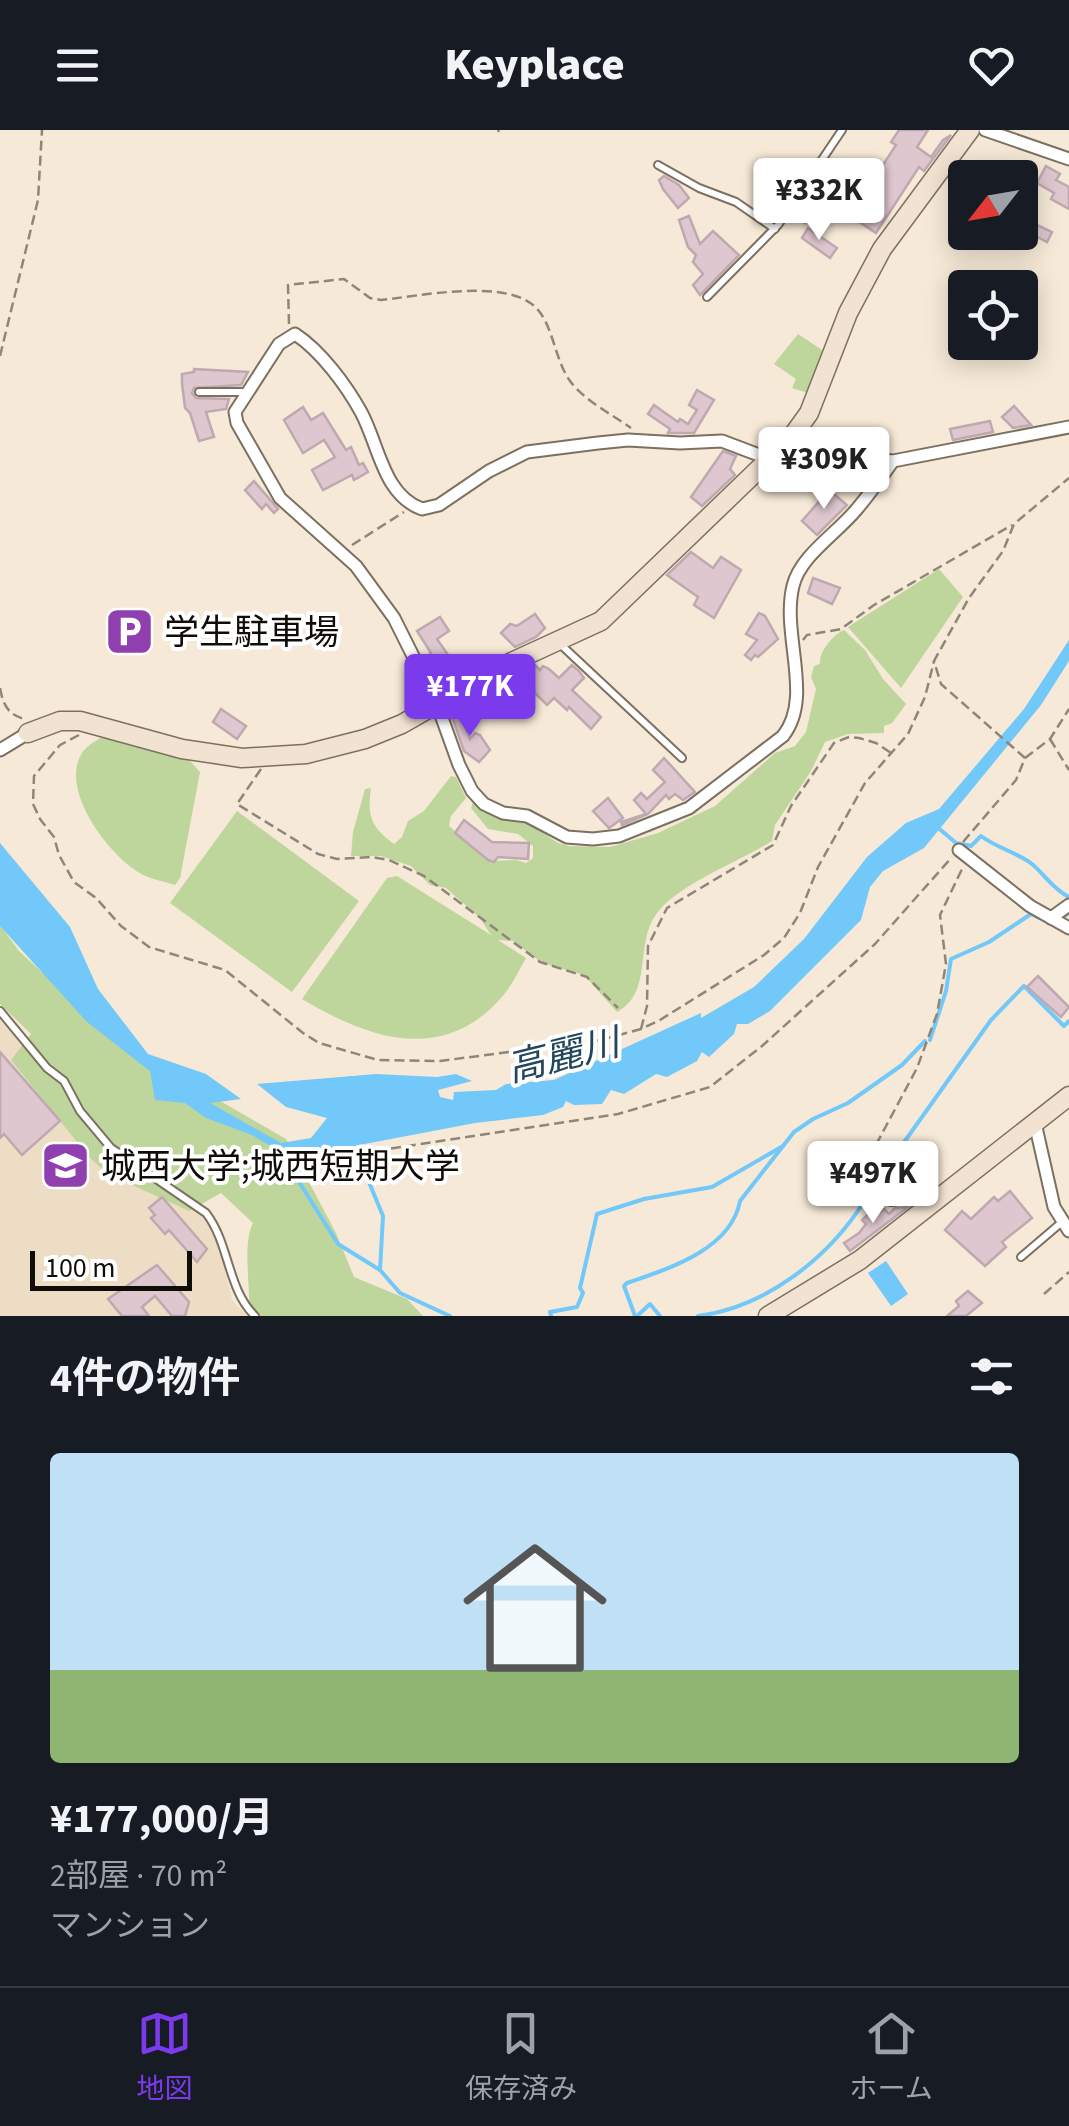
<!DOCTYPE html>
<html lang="ja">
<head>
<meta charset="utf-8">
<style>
  :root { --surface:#171b24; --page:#20242c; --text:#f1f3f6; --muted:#9ea1a6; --line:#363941; --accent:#7c3aed }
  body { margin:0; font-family:"Source Sans 3","Noto Sans JP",sans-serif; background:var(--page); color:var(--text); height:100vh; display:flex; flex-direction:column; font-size:38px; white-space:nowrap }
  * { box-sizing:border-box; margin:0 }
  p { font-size:32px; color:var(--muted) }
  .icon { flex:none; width:55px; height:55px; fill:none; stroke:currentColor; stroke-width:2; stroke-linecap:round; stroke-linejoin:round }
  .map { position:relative; height:1186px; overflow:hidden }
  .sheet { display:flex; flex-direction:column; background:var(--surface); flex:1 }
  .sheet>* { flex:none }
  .needle { width:65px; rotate:239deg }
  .tools { position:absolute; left:948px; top:30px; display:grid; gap:20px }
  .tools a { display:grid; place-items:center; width:90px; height:90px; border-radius:10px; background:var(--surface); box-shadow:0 5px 25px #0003; font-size:50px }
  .scale { position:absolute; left:30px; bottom:25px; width:162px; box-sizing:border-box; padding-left:10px; border:5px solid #100c07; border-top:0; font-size:28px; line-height:35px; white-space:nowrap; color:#100c07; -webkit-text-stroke:8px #fff; paint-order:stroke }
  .price { position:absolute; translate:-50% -85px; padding:0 22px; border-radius:10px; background:#fff; color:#222; font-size:32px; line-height:65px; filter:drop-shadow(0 2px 5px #0008) }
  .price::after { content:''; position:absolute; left:50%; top:60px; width:30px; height:22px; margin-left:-15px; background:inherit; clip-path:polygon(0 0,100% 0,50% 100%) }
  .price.on { background:var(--accent); color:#fff }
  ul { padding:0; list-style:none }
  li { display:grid; align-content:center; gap:20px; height:530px; padding:0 50px }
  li+li { border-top:2px solid var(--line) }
  li span { display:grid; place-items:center; height:310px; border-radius:10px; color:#555 }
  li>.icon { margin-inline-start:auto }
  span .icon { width:180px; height:180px; fill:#fffc; stroke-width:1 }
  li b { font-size:42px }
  h2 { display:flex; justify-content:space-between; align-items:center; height:120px; padding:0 50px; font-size:42px }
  header { display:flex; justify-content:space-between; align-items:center; height:130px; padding:0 50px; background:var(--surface); font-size:45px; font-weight:800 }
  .menu { display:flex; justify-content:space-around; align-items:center; height:140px; border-top:2px solid var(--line); background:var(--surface); font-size:28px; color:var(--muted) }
  .menu a { display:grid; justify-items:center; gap:5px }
  .menu .on { color:var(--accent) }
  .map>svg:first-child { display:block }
</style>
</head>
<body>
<header><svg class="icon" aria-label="menu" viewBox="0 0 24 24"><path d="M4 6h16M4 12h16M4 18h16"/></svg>Keyplace<svg class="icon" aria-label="heart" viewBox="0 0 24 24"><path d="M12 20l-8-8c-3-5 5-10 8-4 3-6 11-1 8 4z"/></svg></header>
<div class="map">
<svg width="1069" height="1186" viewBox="0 0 1069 1186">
  <rect width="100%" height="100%" fill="#f6e9d7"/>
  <path fill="#eeddc5" d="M0 886 156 1051 203 1085 215 1099 232 1170 247 1186H0Z"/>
  <g fill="#bed69c">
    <path d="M798 204 828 224 811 264 792 258 796 249 774 234Z"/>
    <path d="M939 439 963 467 901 558 848 497Z"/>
    <path d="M844 500 865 520 883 549 906 574 892 593 884 596V603L848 604 825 612 811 641 775 695 772 711C741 731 674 756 655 786 635 815 653 863 617 882L584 845 542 833 513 811 498 810 526 828C518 842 511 857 501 868 442 935 367 908 302 869L387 748 397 746 491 805 480 788 456 767 446 758 430 755 411 736 381 726H351L353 702 365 659 371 658C367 686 371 697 394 714L402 707 408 691 424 681 451 646 456 647 466 668 451 686 449 696 491 731 516 730 526 733 533 728V716L518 704 488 699 471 678 473 672 497 687 527 692 558 713 569 716 610 717 658 703 715 676 775 623 795 616 806 602 816 559 811 547 814 536 820 534C819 521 833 505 844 500Z"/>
    <path d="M106 604 190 631 200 642 180 748 175 755C163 751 149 749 138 742 108 723 59 660 82 623 87 615 98 610 106 604Z"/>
    <path d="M237 681 359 771 292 862 170 773Z"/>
    <path d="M0 795 19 821 91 888 203 961 286 1009 336 1103 354 1147 407 1169 423 1186H249C251 1160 242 1113 253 1093L221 1063 189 1081 108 1044 89 1027 11 930 31 904 0 874Z"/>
  </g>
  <g fill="#71c8f9">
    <path d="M1069 510V531L1041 575 924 718 883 741 870 757 861 790 770 881 748 894H737L734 904 709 927 702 922 697 931 667 947 656 944 624 964 611 960 602 974 574 975 566 971 563 977 543 985 475 993 291 1028 252 1005 206 988 185 973 155 970 150 941 87 892 0 796V713L70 797 98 859 148 924 206 944 241 969 210 973 281 1013 311 1008 327 988 286 977 257 954 376 944 437 947 456 944 472 951 438 960 440 967 453 970 454 962 496 960 506 954 554 950 701 883V888L754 857 804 809 867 727 906 693 939 679 1024 579Z"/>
    <path d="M886 1131 908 1164 891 1176 868 1143Z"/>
  </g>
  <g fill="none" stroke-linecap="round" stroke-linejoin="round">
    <g stroke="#71c8f9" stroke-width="4">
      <path d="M936 696 956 713 971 716 981 706C997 718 1016 722 1032 734 1045 745 1053 759 1069 767"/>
      <path d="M1066 785 1069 782"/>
      <path d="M930 910 946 861 951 829 989 812 1031 784 1048 792"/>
      <path d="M279 1020 338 1114 380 1140"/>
      <path d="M295 1042 355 1030 361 1033 383 1086 380 1140 400 1163 450 1186"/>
      <path d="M875 1053 991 890 1024 856 1064 896 1069 891"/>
      <path d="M551 1186 550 1182 577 1177 583 1163 580 1158 597 1084 644 1069 712 1057 783 1016 794 1002 813 989 848 973 902 935 925 911"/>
      <path d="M635 1186 624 1156 627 1153C667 1139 731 1120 740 1071L783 1016"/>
      <path d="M637 1186 650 1174 660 1186"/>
      <path d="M698 1186C766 1177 829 1128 865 1070"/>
    </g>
  </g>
  <g fill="#dec7ce" stroke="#bfa9b0" stroke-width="2.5">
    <path d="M899 0H928L917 17 931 27 943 10 951 5 924 41 919 37 876 103 850 86 896 15 891 12Z"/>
    <path d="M826 36 847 50 823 87 813 80 805 93 793 85Z"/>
    <path d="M1046 36 1060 44 1056 50 1069 57V79L1051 69 1054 63 1037 53Z"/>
    <path d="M664 46 679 55 689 68 678 78 663 59 659 50Z"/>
    <path d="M689 86 700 114 713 101 739 125 700 165 693 155 703 144 693 132 696 125 688 117 679 90Z"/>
    <path d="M1020 87 1052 102 1047 112 1020 98Z"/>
    <path d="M808 98 837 118 830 128 802 108Z"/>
    <path d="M194 239 248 242 241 255 194 258 192 263 196 268 229 269 226 279 206 282 214 307 199 311 190 283 185 278 182 253V244L194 242Z"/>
    <path d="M697 260 714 270 694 303H668L670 299 648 284 654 275 678 292 680 289 688 294 697 280 689 275Z"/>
    <path d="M1014 276 1031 295 1013 298 1002 287Z"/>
    <path d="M303 277 311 290 323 283 346 320 351 317 359 335 363 333 368 342 354 350 352 345 323 360 312 340 335 327 324 310 303 323 284 290Z"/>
    <path d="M990 291 993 302 953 310 950 299Z"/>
    <path d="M723 321 736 326 730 339 735 345 702 376 691 367Z"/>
    <path d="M254 351 278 379 274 383 266 374 262 379 245 360Z"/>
    <path d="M829 360 847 375 817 405 802 391Z"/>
    <path d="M691 422 713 438 721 427 741 440 714 488 694 475 698 467 667 445Z"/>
    <path d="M813 448 840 458 832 474 808 463Z"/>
    <path d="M759 483 765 486 778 509 758 527 755 525 751 530 745 525 757 510 746 504Z"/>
    <path d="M535 484 545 498 536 507 515 517 501 503 510 494 517 496Z"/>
    <path d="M440 487 449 501 437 509 462 545 450 552 445 545 442 548 426 527 431 523 417 501Z"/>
    <path d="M535 535 540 540 543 536 549 539 559 548 572 535 579 541 584 548 572 560 601 587 591 599 569 577 567 580 554 568 547 575 516 544Z"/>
    <path d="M457 577 470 609 475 603 480 605 490 620 479 632 464 621 450 581Z"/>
    <path d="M221 579 246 596 237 609 213 592Z"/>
    <path d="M664 628 695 662 683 670 675 664 669 669 666 665 648 684 622 695 621 692 646 684 634 670 641 663 647 669 665 652 653 640Z"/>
    <path d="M608 668 623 688 609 698 593 681Z"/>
    <path d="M464 690 492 712 529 713 528 729 498 727 494 732 488 730 455 703Z"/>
    <path d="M1038 846 1069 877 1061 887 1027 857Z"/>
    <path d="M0 922 60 991 22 1025 4 1004 0 1008Z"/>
    <path d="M1010 1061 1032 1088 1002 1112 1006 1117 985 1136 945 1100 962 1081 971 1089 994 1067 998 1071Z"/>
    <path d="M162 1067 207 1119 197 1132 169 1100 165 1104 151 1088 155 1085 149 1078Z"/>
    <path d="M908 1077 850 1121 844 1113 859 1103 866 1094 862 1090 875 1078 879 1083 884 1079 889 1084 895 1078Z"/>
    <path d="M157 1135 189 1172 185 1186H172L155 1166 142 1177 149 1186H122L108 1169Z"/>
    <path d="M968 1161 982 1173 966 1186H947L959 1176 956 1171Z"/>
  </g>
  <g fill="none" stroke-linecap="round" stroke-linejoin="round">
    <defs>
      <g id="lane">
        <path d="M658 35 699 58 736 72 775 99"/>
        <path d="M707 167 778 95 842 0"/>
        <path d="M199 262H246"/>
        <path d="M559 513 682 628"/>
        <path d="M0 881 47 938 64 951 80 981 111 1018 206 1083C230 1114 227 1159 255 1186"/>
        <path d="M872 1067 891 1072 934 1066"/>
        <path d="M1021 1127 1062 1092"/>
      </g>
      <g id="street">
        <path d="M985 0 1069 29"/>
        <path d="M893 331C881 348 869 365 856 380 836 404 800 426 793 456 781 505 814 567 783 606L689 678 619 706 593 709 567 707 527 686 503 683 484 674 472 661 459 635 437 574 394 488 356 436 280 368 237 293 235 282 279 214 295 204C321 221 346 255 361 282 379 315 383 365 422 379L439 375 489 341 527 322 598 313 628 310 680 313 722 311 759 325 847 326 893 331 1069 297"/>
        <path d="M0 620 28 603"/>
        <path d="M959 720 1030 776 1069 798"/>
        <path d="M1051 788 1069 775"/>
        <path d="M1035 993 1054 1077 1069 1101"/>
      </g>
      <g id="secondary">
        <path d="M28 603 60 591H80L182 619 242 628 306 624 365 609 402 594 501 537 601 491 791 308 809 283 848 183 882 119 970 0"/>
        <path d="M768 1186 860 1130 1069 966"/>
      </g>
    </defs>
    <use href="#lane" stroke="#7c7060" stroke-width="10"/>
    <use href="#street" stroke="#7c7060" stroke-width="15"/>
    <use href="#secondary" stroke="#7c7060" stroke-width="21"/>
    <g stroke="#8f867a" stroke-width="2.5" stroke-dasharray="10 5" stroke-linecap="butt">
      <path d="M498 2 499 0"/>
      <path d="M289 194 288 155 344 149 370 168 381 170C419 166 502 149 533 175 553 191 554 229 570 251 584 270 611 284 631 298"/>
      <path d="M0 226 38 70 42 0"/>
      <path d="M352 415 404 382"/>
      <path d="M803 510 807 505 841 499 874 475 1012 395"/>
      <path d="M0 558C3 574 7 584 24 589"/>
      <path d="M79 605 60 615 34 646 33 674 40 689 54 707 59 725 74 752 96 768 121 796 149 817 225 840 303 903 319 913 378 930 440 931 601 910 641 899 660 890 764 825 784 808 800 783 818 737 865 653 908 604 925 567 934 531"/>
      <path d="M1050 609 1069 640"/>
      <path d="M1025 628 1050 609 1069 579"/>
      <path d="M261 639 237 674 318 724 337 729 371 727 389 730 424 746 540 832 587 847 618 878"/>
      <path d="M963 712 1016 650 1025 628 941 554 934 531 969 468 1003 421 1014 394 1069 348"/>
      <path d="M641 899 647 876 648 816 667 778 773 715 791 676 834 613 849 607 859 608 876 613 891 623"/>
      <path d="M302 1032 618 984 710 957 762 916 875 814 952 727"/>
      <path d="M869 1058V1028L917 938 937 884 946 834 940 785 962 739"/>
      <path d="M1044 1164 1069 1142"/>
    </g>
    <use href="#lane" stroke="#fff" stroke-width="6"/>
    <use href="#street" stroke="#fff" stroke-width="11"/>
    <use href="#secondary" stroke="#f2e2d2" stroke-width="18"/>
  </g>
  <defs>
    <symbol id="parking-square" viewBox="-11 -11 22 22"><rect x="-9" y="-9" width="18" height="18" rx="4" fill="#903fae" stroke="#fff"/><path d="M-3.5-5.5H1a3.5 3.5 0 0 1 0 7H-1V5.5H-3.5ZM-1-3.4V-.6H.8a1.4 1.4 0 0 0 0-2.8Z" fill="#fff"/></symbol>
    <symbol id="university-square" viewBox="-11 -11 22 22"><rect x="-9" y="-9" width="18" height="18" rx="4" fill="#903fae" stroke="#fff"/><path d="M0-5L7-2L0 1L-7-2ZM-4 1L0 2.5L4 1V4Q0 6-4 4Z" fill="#fff"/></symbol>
  </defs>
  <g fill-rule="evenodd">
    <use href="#parking-square" x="102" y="474" width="55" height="55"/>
    <use href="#university-square" x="38" y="1008" width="55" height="55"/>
  </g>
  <g text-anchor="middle" stroke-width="8" stroke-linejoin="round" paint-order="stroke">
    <g font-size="35" fill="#100c07" stroke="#fff" text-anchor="start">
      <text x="164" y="514">学生駐車場</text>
      <text x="101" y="1048">城西大学;城西短期大学</text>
    </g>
    <g font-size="38" font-style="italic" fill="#22475c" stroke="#fff">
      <text transform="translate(563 925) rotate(-14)" y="13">高麗川</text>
    </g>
  </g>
</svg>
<div class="tools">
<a><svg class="needle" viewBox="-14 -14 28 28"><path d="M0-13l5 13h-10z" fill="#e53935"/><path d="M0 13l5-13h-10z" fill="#9ea1a6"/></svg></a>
<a><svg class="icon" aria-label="locate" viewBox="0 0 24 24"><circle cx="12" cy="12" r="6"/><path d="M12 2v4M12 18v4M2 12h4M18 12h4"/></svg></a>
</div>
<div class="scale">100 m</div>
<b class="price" style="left:819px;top:113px">¥332K</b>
<b class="price" style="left:824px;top:382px">¥309K</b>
<b class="price on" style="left:470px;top:609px">¥177K</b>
<b class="price" style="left:873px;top:1096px">¥497K</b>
</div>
<section class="sheet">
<h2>4件の物件<svg class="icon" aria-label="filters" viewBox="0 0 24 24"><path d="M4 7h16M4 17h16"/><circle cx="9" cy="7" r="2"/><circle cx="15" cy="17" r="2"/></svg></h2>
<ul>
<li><span style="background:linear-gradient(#bfe0f5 70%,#8fb573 0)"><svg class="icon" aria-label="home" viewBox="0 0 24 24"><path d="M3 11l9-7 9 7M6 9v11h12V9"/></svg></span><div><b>¥177,000/月</b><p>2部屋 · 70 m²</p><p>マンション</p></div></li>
</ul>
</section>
<nav class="menu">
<a class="on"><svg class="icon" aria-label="map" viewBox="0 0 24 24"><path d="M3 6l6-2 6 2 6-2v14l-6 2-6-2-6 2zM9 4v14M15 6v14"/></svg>地図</a>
<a><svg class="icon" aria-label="saved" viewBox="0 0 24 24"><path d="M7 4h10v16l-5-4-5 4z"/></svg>保存済み</a>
<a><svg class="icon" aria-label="home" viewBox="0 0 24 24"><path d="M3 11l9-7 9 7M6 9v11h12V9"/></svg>ホーム</a>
</nav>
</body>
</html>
